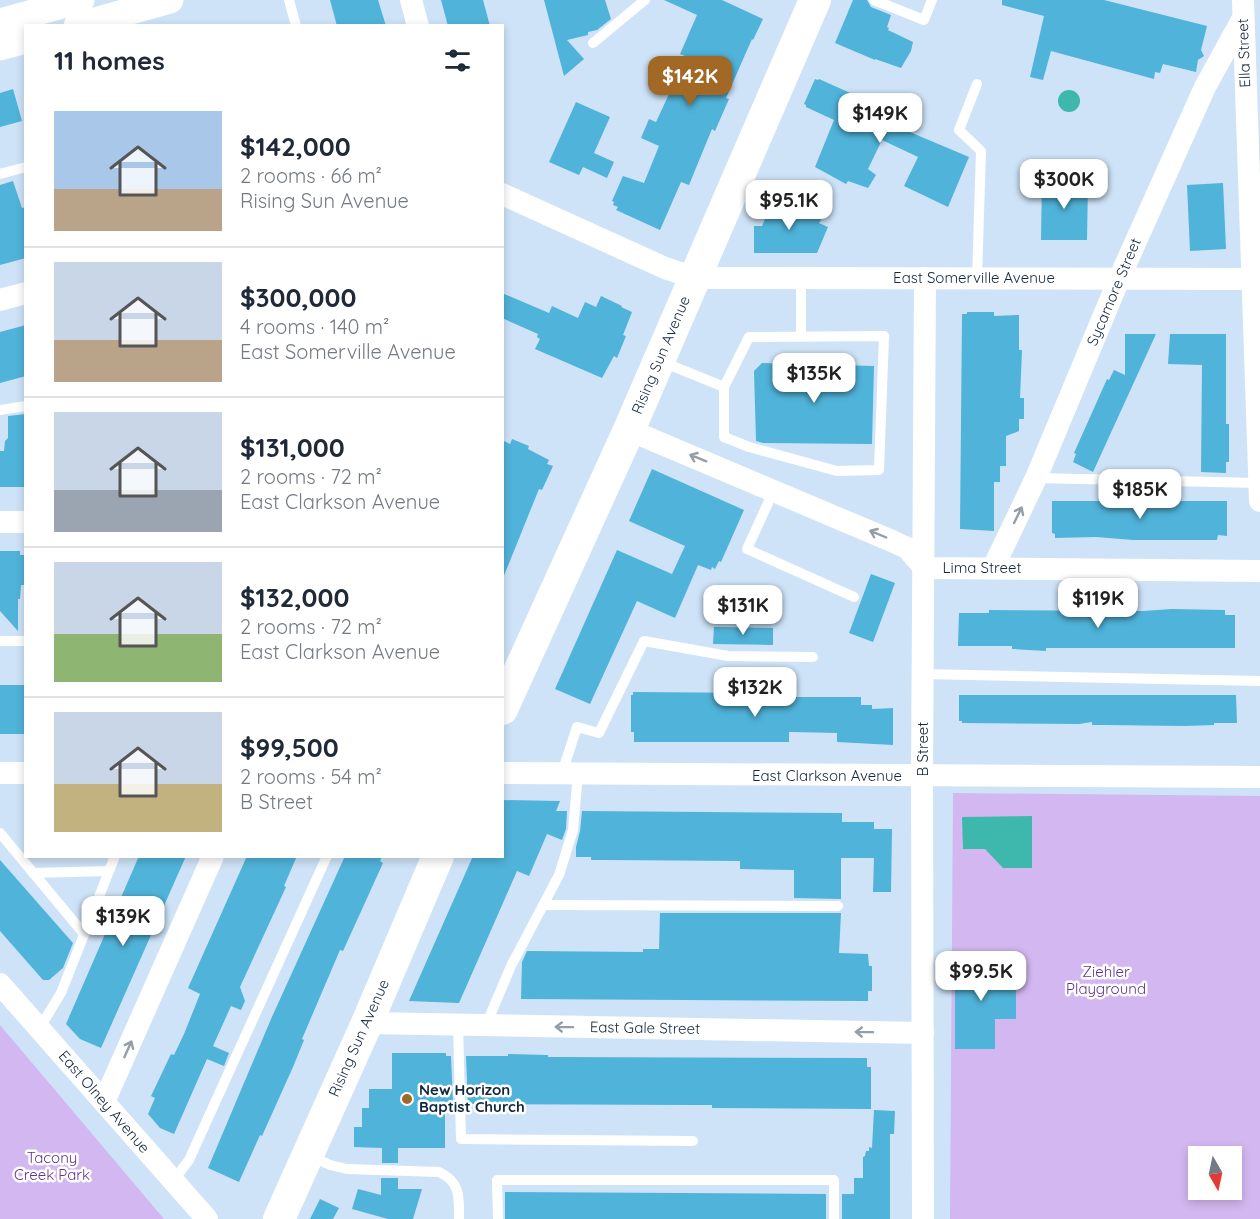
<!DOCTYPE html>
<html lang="en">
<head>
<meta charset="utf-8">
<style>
  :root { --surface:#fff; --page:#f6f6f7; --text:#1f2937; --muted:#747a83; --line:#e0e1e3; --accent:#a16925 }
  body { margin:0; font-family:Quicksand,sans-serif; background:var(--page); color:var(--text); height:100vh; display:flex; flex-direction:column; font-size:22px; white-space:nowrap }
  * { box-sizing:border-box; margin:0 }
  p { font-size:20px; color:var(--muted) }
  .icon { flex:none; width:33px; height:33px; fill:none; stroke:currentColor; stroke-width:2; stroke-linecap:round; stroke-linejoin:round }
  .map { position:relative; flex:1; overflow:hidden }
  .drawer { position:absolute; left:24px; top:24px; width:480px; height:834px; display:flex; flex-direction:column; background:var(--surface); border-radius:0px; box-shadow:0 3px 9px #0003 }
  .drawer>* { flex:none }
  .needle { width:39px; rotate:171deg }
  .controls { position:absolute; left:1188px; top:1146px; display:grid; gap:12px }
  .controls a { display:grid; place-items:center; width:54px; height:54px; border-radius:0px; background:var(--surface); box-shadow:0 3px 9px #0003; font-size:30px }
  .price { position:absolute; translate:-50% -51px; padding:0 14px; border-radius:12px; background:#fff; color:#222; font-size:20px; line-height:39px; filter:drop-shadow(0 2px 3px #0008) }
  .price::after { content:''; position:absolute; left:50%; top:36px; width:18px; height:14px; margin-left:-9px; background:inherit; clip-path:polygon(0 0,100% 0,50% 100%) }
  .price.active { background:var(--accent); color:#fff }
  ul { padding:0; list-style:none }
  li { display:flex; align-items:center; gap:18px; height:150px; padding:0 30px }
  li+li { border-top:2px solid var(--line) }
  li span { display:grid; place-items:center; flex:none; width:168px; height:120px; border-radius:0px; color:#555 }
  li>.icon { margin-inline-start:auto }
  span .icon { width:72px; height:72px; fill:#fffc; stroke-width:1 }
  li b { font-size:26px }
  h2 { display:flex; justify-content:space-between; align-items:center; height:72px; padding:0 30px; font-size:26px }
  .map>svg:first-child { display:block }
</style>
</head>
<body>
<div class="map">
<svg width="1260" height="1219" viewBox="0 0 1260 1219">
  <rect width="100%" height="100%" fill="#cee3f8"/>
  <g fill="#d3b7f0" fill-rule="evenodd">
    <path d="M953 793 1260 796V1219H950ZM1198 1156H1232V1190H1198Z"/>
    <path d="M0 1025 164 1219H0Z"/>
  </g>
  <g fill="#3eb8ad">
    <circle cx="1069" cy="101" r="11"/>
    <path d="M1032 816V868H1003L985 849H963L962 817Z"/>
  </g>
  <g fill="#50b3d9">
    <path d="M330 0H378L386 26H337Z"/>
    <path d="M441 0H483L490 26H448Z"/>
    <path d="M544 0H605L611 19 597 30 588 32V35L567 40 584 59 564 76Z"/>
    <path d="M664 0H722L763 19 753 40 752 39 726 98 729 99 715 131 712 129 689 185 681 182 660 230 616 210 618 207 613 205 614 202 612 201 623 176 644 183 659 146 641 138 649 119 656 122 670 92 685 56 680 54 697 15Z"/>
    <path d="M853 0H867L871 7 891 15 887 27 889 28 888 30 913 42 911 51 901 68 875 59V60L835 43Z"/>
    <path d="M1002 0H1104L1207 26 1201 50 1204 56 1198 60 1196 72 1163 64 1160 73 1155 72 1154 79 1051 51 1043 80 1030 77 1044 16 1002 5Z"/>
    <path d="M815 79 818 80 819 79 884 108 886 103 905 111 898 127 969 157 948 207 904 186 918 157 882 140 868 169 876 175 868 188 848 181 846 184 815 167 834 120 806 107V105L804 104Z"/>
    <path d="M13 89 22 121 0 127V93Z"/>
    <path d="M576 102 610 117 594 153 614 162 607 178 583 167 579 175 549 162Z"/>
    <path d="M1042 174H1057V181L1088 183 1087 240H1041Z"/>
    <path d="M13 181 22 208 26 207V258L0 265V185Z"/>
    <path d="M1223 183 1226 249 1190 251 1187 185Z"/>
    <path d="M775 197 822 218 819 223 828 227 817 253H754V226H762Z"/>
    <path d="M502 293 549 313 552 306 578 318 585 302 596 307 601 296 622 306 621 307 632 312 623 335 626 336 617 358 614 356 602 378 535 349 540 339 537 337 538 334 502 318Z"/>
    <path d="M967 312H994V316L1019 315V350H1022L1020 398H1024V419H1019V431L1006 436V466H1000V482H994V531L960 529 962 314H967Z"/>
    <path d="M26 325V376L0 383V332Z"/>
    <path d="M1125 334H1156L1093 472 1073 462 1076 454 1074 453 1107 379 1109 380 1114 370 1125 375Z"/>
    <path d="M1170 334H1226V424H1229V462H1226V473L1201 472 1202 365 1168 364Z"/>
    <path d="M762 363 874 366 872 444 763 443 756 441 754 371Z"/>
    <path d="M26 414V487H0V451H4L5 441 8 438V416Z"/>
    <path d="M512 439 529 446 528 449 549 460 547 464 553 466 542 490 539 489 503 578 502 440 510 444Z"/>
    <path d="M652 469 744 510 721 562 719 561 715 569 712 567 711 570 698 565 675 618 637 601 590 704 555 689 617 550 672 574 685 546 629 521Z"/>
    <path d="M1052 501H1227V536L1218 535 1217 540H1133L1096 537 1055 538V534L1052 533Z"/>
    <path d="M0 551H20V555H26V585H21L20 599H18V631L0 611Z"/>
    <path d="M871 574 895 583 873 642 849 633Z"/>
    <path d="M1172 609 1225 610V615H1235V648H1046V651L1012 649V646H958L959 613H989V610L1143 611Z"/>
    <path d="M714 627 773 628V645L713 644Z"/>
    <rect x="0" y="685" width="26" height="49"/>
    <path d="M633 692 778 693H789V697H861V705H872V709L893 708V745L837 742V733L792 732H789V742H634V732H631V695H633Z"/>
    <path d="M959 695H1236L1237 723H1214V725L1185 726 1105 725H1092V722L1079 724 962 723V721H959Z"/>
    <path d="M502 800 560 801 556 811H567L566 829 562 840 547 834 529 876 517 871 459 1003 409 1001 473 856H502Z"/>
    <path d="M582 811 842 813V822H874V829H892L891 892H873L874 858H841V899L794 898V870L740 869V861L608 860H591V857H576V847L580 831Z"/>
    <path d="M139 856H186L101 1048 80 1039 66 1024Z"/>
    <path d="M247 856H297L284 886 286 887 240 987 245 1001 241 1010 231 1006 213 1046 229 1053 224 1066 207 1059 174 1134 160 1128 148 1114 155 1098 151 1096 171 1054 174 1055 184 1034 200 994 188 988Z"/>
    <path d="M345 856H382L380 861 383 863 343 951 340 950 302 1039 304 1040 293 1067 262 1136 260 1135 239 1182 208 1168 271 1019Z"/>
    <path d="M0 860 73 943 63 968 49 980H43L0 931Z"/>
    <path d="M660 913H841L839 953 868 954 869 966H872V991H868V1001L521 999 522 962 527 951 643 952V949H659Z"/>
    <path d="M955 956H996L995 980 1016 979V1019H995V1049H955Z"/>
    <path d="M392 1053H446V1056H451L453 1103H445V1148H398V1163H382V1148L354 1147V1127H362V1108H369V1089H392Z"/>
    <path d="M508 1054 548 1055V1057L867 1058V1067H871V1109L712 1108V1105H696L468 1104 466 1056H508Z"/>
    <path d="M874 1110 895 1111 894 1134H890V1219H842V1194H854V1178H863V1157L865 1156 866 1151H869V1147L872 1148Z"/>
    <path d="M381 1178H398V1189H422L413 1219H388L352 1209 358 1189 381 1195Z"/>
    <path d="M505 1192 826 1194V1219H505Z"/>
    <path d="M320 1199 339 1208 333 1219H310Z"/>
  </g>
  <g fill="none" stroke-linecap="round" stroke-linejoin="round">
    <g stroke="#fff" stroke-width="10">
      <path d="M289 0 296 26"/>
      <path d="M874 0 924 20 932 0"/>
      <path d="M593 43 645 0"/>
      <path d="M0 174 26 167"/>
      <path d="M977 278 981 151 959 130 977 84"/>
      <path d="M801 336V278"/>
      <path d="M884 336 879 470 837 471 749 447 724 437V387L749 337Z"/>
      <path d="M660 361 724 387"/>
      <path d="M0 410 26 406"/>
      <path d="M1036 478 1259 483"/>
      <path d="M774 490 747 549 854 597"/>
      <path d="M0 641H26"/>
      <path d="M923 674 1260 681"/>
      <path d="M562 773 577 727 599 733 644 641 728 656 813 657"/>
      <path d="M0 833 84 934"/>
      <path d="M33 873 109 871"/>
      <path d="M544 905 838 906"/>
      <path d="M458 1025 461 1139 693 1141"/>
      <path d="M486 1025 511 966 559 875 573 830 578 774"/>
      <path d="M39 1029 61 993 115 856"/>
      <path d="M309 1155 330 1165 347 1169 439 1172C461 1182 459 1198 459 1219"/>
      <path d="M173 1181 189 1160 327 856"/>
      <path d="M498 1219 497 1180H834V1219"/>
    </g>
    <g stroke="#fff" stroke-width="22">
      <path d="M411 0 418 26"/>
      <path d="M1243 0 1260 501"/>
      <path d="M502 194 665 268 695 278 1252 279"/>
      <path d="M0 300 26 293"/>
      <path d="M629 430 892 541 907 548 924 568 1260 571"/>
      <path d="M0 522H26"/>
      <path d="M993 568 1036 478 1119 279 1205 87 1243 18"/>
      <path d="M0 773H26"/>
      <path d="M502 773 1260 777"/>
      <path d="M0 984 207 1219"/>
      <path d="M367 1023 923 1033"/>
      <path d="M104 1102 213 856"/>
      <path d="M923 1219 922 776 925 278"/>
    </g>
    <g stroke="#fff" stroke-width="27">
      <path d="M0 22 81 0"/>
      <path d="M77 26 170 0"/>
      <path d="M0 47 26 40"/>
    </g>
    <g stroke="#fff" stroke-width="32">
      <path d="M502 709 629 430 815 0"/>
      <path d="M279 1219 367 1023 438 856"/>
    </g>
  </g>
  <defs><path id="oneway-shaft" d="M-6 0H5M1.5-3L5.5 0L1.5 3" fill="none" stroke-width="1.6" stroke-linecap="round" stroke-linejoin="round" transform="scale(1.5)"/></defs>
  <g stroke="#949ea7">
    <use href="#oneway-shaft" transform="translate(698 458) rotate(-158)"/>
    <use href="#oneway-shaft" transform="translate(1018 515) rotate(-64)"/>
    <use href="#oneway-shaft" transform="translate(878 534) rotate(-157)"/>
    <use href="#oneway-shaft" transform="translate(564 1027) rotate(-179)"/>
    <use href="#oneway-shaft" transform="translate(864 1032) rotate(-179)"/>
    <use href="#oneway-shaft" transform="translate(128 1049) rotate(-66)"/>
  </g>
  <circle fill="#a16925" stroke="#fff" stroke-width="2" cx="407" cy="1099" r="6"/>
  <g text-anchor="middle" stroke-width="5" stroke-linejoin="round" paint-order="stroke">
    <g font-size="15" fill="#12283c" stroke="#fff">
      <text transform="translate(1244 53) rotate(-92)" y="5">Ella Street</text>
      <text x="974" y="283">East Somerville Avenue</text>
      <text transform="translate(1114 292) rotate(-67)" y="5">Sycamore Street</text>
      <text transform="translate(661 355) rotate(-67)" y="5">Rising Sun Avenue</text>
      <text x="982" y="573">Lima Street</text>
      <text transform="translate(923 749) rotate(-90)" y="5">B Street</text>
      <text x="827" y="781">East Clarkson Avenue</text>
      <text transform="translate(645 1028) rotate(1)" y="5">East Gale Street</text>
      <text transform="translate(359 1038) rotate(-66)" y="5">Rising Sun Avenue</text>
      <text transform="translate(104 1102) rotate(49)" y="5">East Olney Avenue</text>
    </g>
    <g font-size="15" fill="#613386" stroke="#fff">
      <text x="1106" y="977">Ziehler<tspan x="1106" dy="17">Playground</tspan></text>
      <text x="52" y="1163">Tacony<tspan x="52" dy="17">Creek Park</tspan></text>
    </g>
    <g font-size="15" font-weight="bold" fill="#12283c" stroke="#fff" text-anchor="start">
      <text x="419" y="1095">New Horizon<tspan x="419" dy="17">Baptist Church</tspan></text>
    </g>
  </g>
</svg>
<div class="controls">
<a><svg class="needle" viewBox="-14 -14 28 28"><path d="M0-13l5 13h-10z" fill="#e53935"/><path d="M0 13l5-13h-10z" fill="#747a83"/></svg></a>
</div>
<b class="price active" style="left:690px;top:107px">$142K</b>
<b class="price" style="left:880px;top:144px">$149K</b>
<b class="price" style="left:1064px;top:210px">$300K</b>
<b class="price" style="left:789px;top:231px">$95.1K</b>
<b class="price" style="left:814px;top:404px">$135K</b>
<b class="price" style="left:1140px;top:520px">$185K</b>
<b class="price" style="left:1098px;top:629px">$119K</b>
<b class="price" style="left:743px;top:636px">$131K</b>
<b class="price" style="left:755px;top:718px">$132K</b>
<b class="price" style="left:123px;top:947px">$139K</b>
<b class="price" style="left:981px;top:1002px">$99.5K</b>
<section class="drawer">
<h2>11 homes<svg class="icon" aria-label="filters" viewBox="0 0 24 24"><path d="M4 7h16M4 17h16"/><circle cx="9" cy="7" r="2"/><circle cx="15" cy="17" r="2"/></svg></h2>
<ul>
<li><span style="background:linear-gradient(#a9c7e8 65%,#b9a48a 0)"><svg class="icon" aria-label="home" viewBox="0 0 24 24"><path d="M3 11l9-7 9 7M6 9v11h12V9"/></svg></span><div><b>$142,000</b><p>2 rooms · 66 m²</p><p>Rising Sun Avenue</p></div></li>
<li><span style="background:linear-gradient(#c9d6e8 65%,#b9a48a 0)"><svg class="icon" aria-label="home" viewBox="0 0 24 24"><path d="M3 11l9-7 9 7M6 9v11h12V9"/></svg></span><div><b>$300,000</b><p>4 rooms · 140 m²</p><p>East Somerville Avenue</p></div></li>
<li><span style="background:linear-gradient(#c9d6e8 65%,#9aa5b1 0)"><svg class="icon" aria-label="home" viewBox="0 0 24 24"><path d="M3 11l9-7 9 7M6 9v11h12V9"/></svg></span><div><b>$131,000</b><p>2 rooms · 72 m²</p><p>East Clarkson Avenue</p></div></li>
<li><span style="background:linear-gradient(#c9d6e8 60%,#8fb573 0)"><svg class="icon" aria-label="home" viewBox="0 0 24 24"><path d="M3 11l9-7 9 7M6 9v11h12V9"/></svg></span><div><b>$132,000</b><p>2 rooms · 72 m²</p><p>East Clarkson Avenue</p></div></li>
<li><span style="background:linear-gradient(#c9d6e8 60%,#c2b280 0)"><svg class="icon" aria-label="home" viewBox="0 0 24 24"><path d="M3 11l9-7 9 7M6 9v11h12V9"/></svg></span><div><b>$99,500</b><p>2 rooms · 54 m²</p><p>B Street</p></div></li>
</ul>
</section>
</div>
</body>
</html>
